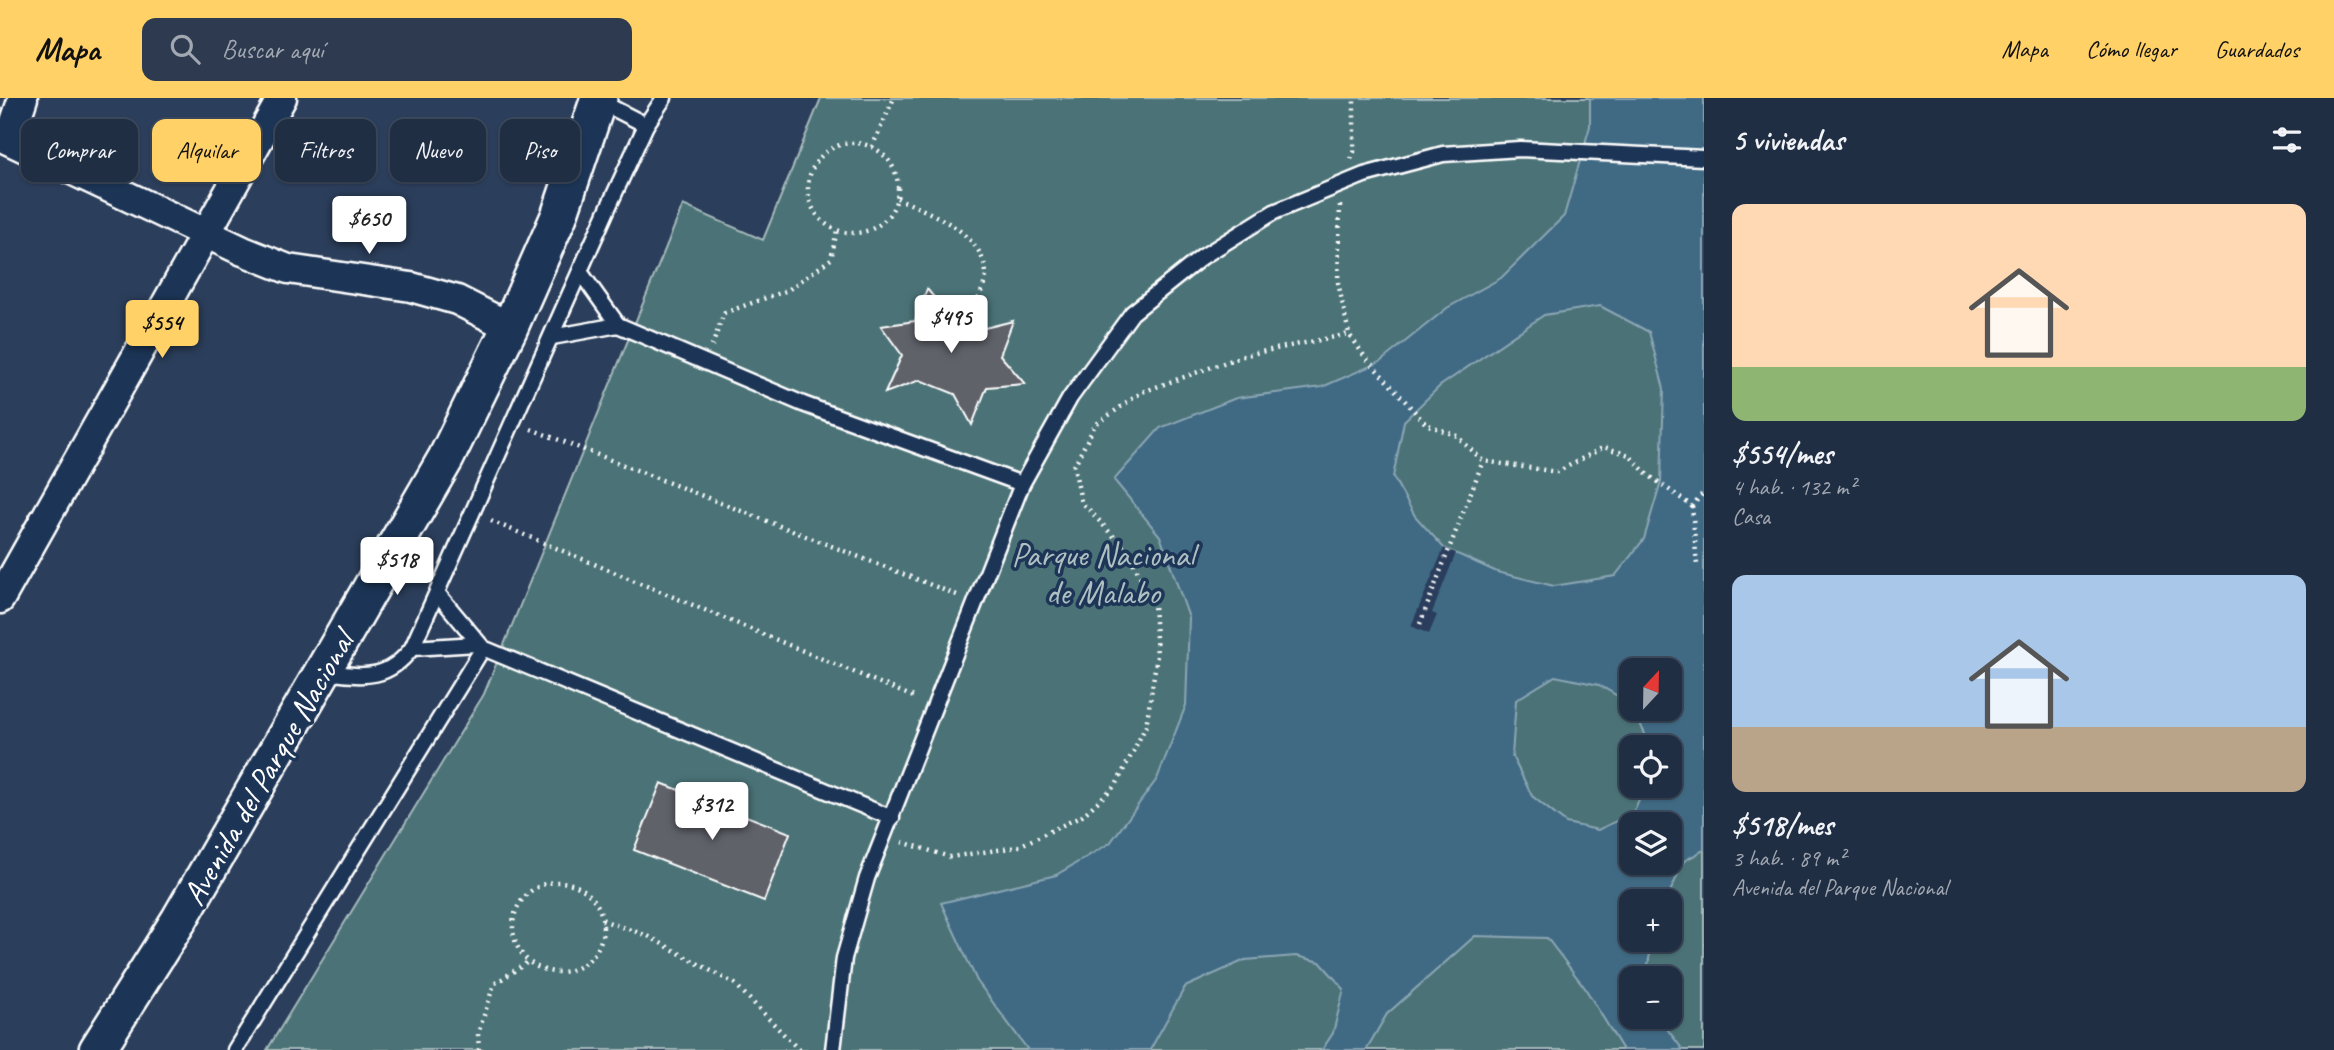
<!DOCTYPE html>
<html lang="es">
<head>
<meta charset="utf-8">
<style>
  :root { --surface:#202e44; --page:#2d3a4f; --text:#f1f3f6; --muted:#a2a8b2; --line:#3d4a5d; --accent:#ffd166 }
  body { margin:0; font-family:Caveat,sans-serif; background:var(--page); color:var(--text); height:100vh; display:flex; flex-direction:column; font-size:26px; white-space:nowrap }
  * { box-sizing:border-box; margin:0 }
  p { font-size:23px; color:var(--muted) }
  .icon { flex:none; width:38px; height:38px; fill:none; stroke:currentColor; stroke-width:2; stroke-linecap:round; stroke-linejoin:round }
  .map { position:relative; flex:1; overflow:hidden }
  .side { display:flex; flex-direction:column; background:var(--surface); width:630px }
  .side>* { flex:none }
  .hud { position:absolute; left:21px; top:21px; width:665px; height:63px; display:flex; gap:14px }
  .needle { width:46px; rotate:22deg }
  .controls { position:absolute; left:1619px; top:560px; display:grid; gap:14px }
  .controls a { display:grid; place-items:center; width:63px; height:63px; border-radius:14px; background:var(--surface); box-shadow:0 2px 5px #0004,0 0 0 2px var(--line); font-size:35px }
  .price { position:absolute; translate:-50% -60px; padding:0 16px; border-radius:7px; background:#fff; color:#222; font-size:23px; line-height:46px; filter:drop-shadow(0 2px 4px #0008) }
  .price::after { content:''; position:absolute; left:50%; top:42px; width:21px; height:16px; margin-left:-10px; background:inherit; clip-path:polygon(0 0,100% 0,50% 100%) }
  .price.on { background:var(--accent); color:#111 }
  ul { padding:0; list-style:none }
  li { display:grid; align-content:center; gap:14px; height:371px; padding:0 28px }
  li span { display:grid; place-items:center; height:217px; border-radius:14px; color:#555 }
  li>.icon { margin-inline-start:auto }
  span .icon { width:126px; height:126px; fill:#fffc; stroke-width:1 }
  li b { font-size:30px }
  h2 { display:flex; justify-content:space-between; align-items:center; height:84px; padding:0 28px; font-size:30px }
  .pill { padding:0 24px; border-radius:14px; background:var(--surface); box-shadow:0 2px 5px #0004,0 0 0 2px var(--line); font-size:24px; line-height:63px }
  .pill.on { background:var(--accent); color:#111 }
  header { display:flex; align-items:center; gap:42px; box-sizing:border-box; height:98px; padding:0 35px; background:var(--accent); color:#111 }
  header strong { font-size:33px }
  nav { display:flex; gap:38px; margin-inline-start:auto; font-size:24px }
  .search { width:490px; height:63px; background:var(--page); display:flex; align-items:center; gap:18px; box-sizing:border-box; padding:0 24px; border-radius:14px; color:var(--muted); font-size:26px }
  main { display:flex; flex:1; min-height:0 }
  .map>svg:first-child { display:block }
</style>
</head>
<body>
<header>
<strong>Mapa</strong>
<div class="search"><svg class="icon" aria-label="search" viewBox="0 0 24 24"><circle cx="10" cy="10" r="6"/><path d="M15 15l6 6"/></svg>Buscar aquí</div>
<nav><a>Mapa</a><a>Cómo llegar</a><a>Guardados</a></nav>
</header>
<main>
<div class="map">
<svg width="1704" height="952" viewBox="0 0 1704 952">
  <rect width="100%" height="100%" fill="#2b3e5b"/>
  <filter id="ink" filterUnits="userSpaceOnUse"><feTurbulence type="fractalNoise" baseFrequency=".0143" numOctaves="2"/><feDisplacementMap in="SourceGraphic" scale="14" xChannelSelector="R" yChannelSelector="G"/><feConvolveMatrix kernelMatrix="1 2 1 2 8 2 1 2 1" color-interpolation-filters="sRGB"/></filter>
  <g filter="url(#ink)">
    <path fill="#4b7377" stroke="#a5b9bb" stroke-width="2" fill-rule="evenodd" d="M821 0H1704V952H267L484 596 683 107 763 142ZM1631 572H1670V611H1631ZM1631 649H1670V688H1631ZM1631 726H1670V765H1631ZM1631 803H1670V842H1631ZM1631 880H1670V919H1631Z"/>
    <path fill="#3f6b84" stroke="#8ca6b5" stroke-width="2" fill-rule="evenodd" d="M1590 0H1704V752L1684 763 1666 803H1631V842H1652L1646 880H1631V919H1658L1683 952H1623L1585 890 1547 840 1475 838 1387 916 1366 952H1322L1333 935 1344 891 1320 864 1296 858 1245 862 1185 889 1150 952H1028L977 883 941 805 1056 777 1110 745 1157 681 1186 607 1189 520 1160 438 1114 382 1160 330 1236 300 1322 289 1380 264 1447 210 1501 180 1564 118 1590 28ZM1600 208 1649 234 1664 291 1661 383 1644 441 1615 478 1554 488 1497 474 1444 450 1415 418 1393 379 1404 323 1440 288 1544 217ZM1631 572H1670V611H1633L1645 636 1647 649H1670V688H1645L1633 715 1598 732 1566 725 1532 698 1512 658 1516 602 1555 578 1599 587 1631 606ZM1631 726H1670V765H1631Z"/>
    <path fill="#2b3e5b" d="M1444 450 1456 455 1432 515 1437 517 1429 536 1411 528Z"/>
    <g fill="#61626b" stroke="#fff" stroke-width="2">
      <path d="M927 191 946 214 985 230 1013 223 1000 257 1025 286 987 289 972 327 955 296 920 282 885 295 902 257 881 228 915 223Z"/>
      <path d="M661 685 790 735 764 803 634 752Z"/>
    </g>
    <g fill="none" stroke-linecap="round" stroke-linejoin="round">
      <defs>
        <g id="service">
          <path d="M599 3 646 27"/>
          <path d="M581 175 618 227 803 306 1022 386"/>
          <path d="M552 239 618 227"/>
          <path d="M438 496 483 550 892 720"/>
          <path d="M412 550 477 546"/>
          <path d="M323 574C362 578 386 584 412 550L608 110 646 27 664 0"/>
          <path d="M235 952 483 550"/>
          <path d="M833 952 844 860 867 780 1022 386 1070 300 1132 215 1202 159 1274 114 1364 77 1443 56 1520 51 1704 60"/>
        </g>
        <g id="minor">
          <path d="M0 38 243 153 288 171 411 189 457 202 510 229"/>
          <path d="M9 42 23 0"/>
          <path d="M0 501 282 0"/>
        </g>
        <path id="tertiary" d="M97 952 179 822 446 360 510 229 559 118 599 0"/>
      </defs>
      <use href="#service" stroke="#fff" stroke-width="19"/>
      <use href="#minor" stroke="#fff" stroke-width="33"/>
      <use href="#tertiary" stroke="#fff" stroke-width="40"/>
      <g stroke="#fff" stroke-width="4.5" stroke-dasharray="2 5" stroke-linecap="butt">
        <circle cx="853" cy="90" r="45"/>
        <path d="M872 49 894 0"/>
        <path d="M1351 61 1354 54V0"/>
        <path d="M897 100C929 115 982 133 986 175 986 185 978 201 974 211"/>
        <path d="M1340 107 1338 184 1349 236 1365 259 1426 326 1457 338 1483 363 1557 374 1604 349 1629 357 1647 376 1692 408 1704 394"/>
        <path d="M712 248 724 215 788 192 831 161 837 132"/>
        <path d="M531 331 957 497"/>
        <path d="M1692 408 1697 467"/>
        <path d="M491 423 916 600"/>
        <path d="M1420 526 1483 363"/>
        <path d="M902 744 950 759 1017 749 1082 718 1116 687 1146 628 1157 558 1154 506 1128 454 1081 403 1074 368 1095 327 1142 294 1246 257 1349 236"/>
        <circle cx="558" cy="829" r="45"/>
        <path d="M602 822 648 838 735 886 799 952"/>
        <path d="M479 952 478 936 494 886 528 864"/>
      </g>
      <use href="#service" stroke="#1d3557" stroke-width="14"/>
      <use href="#minor" stroke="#1d3557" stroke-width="28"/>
      <use href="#tertiary" stroke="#1d3557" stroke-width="35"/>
    </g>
  </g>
  <g text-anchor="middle" stroke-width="7" stroke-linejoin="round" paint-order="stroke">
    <g font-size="33" fill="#aec0c2" stroke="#1d3557">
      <text x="1103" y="468">Parque Nacional<tspan x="1103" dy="38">de Malabo</tspan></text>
    </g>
    <g font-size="33" fill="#fff" stroke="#1d3557">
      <text transform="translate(267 670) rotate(-60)" y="12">Avenida del Parque Nacional</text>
    </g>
  </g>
</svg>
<div class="controls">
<a><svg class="needle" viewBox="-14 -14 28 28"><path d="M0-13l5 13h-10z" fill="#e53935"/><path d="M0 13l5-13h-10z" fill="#a2a8b2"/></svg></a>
<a><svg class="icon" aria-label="locate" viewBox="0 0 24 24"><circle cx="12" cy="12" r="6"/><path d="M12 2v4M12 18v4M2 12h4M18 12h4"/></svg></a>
<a><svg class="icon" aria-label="layers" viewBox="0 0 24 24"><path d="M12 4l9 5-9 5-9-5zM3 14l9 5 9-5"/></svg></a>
<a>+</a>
<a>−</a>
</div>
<b class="price" style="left:369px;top:158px">$650</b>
<b class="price" style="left:951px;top:257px">$495</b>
<b class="price on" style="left:162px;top:262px">$554</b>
<b class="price" style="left:397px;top:499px">$518</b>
<b class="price" style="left:712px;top:744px">$312</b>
<div class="hud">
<a class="pill">Comprar</a>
<a class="pill on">Alquilar</a>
<a class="pill">Filtros</a>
<a class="pill">Nuevo</a>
<a class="pill">Piso</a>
</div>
</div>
<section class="side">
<h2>5 viviendas<svg class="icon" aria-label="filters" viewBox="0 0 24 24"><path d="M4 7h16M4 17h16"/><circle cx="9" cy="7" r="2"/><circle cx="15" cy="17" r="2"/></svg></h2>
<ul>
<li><span style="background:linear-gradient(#ffd9b3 75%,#8fb573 0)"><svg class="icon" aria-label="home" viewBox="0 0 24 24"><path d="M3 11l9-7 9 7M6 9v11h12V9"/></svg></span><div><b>$554/mes</b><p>4 hab. · 132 m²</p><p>Casa</p></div></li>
<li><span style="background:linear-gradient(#a9c7e8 70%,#b9a48a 0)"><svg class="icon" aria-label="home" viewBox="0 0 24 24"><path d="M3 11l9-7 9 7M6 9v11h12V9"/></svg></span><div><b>$518/mes</b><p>3 hab. · 89 m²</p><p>Avenida del Parque Nacional</p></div></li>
</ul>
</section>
</main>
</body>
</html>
